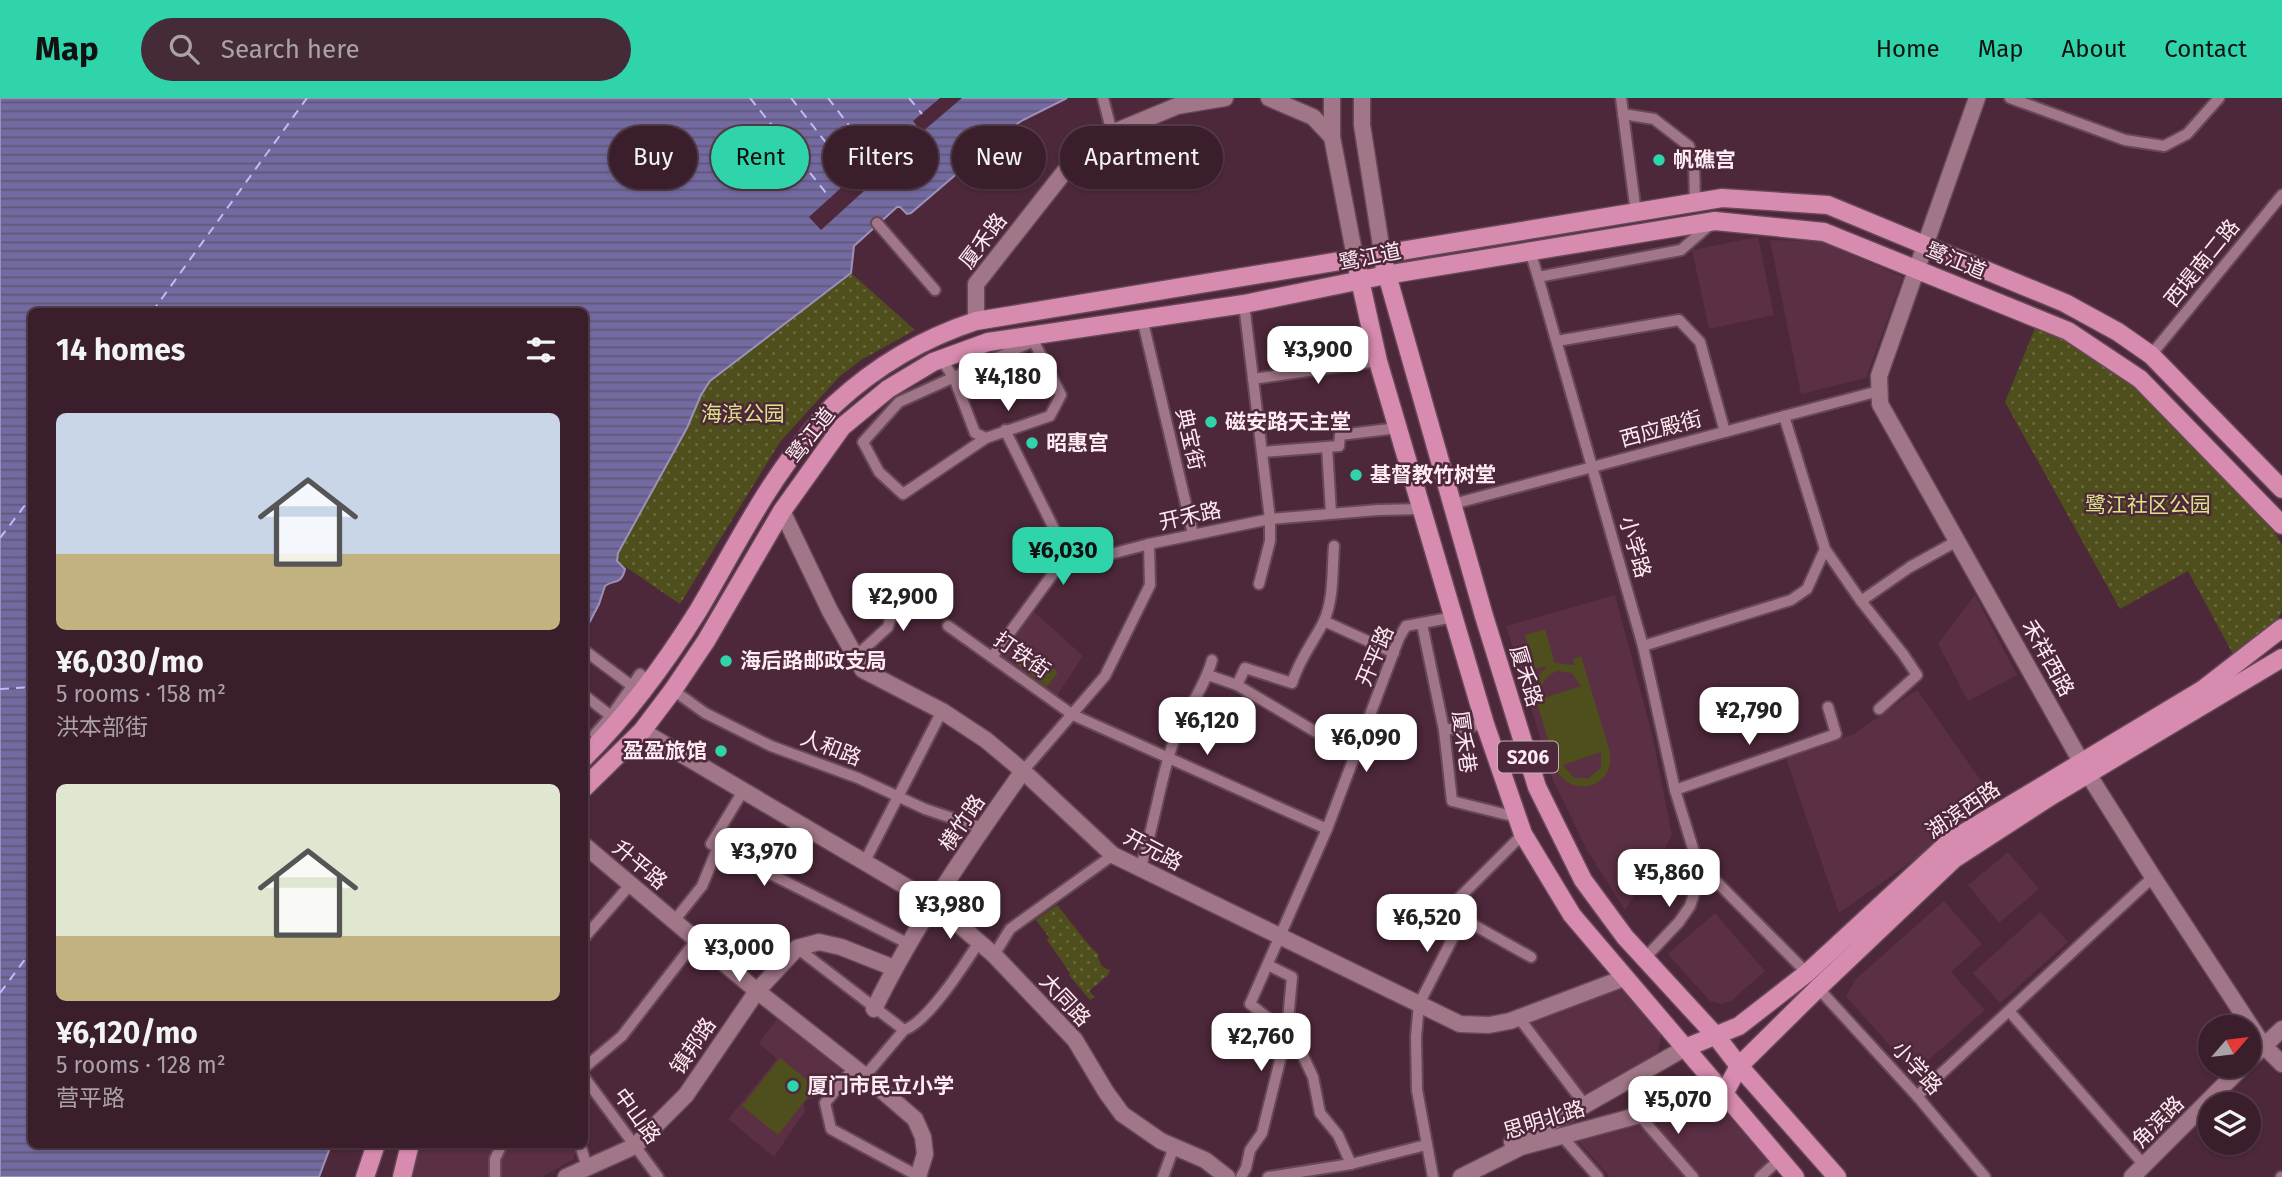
<!DOCTYPE html>
<html lang="en">
<head>
<meta charset="utf-8">
<style>
  :root { --surface:#3a1e2c; --page:#452b38; --text:#f1f3f6; --muted:#aba2a9; --line:#543c48; --accent:#2fd4aa }
  body { margin:0; font-family:"Fira Sans","Noto Sans SC",sans-serif; background:var(--page); color:var(--text); height:100vh; display:flex; flex-direction:column; font-size:26px; white-space:nowrap }
  * { box-sizing:border-box; margin:0 }
  p { font-size:23px; color:var(--muted) }
  .icon { flex:none; width:38px; height:38px; fill:none; stroke:currentColor; stroke-width:2; stroke-linecap:round; stroke-linejoin:round }
  .map { position:relative; flex:1; overflow:hidden }
  .panel { position:absolute; left:28px; top:210px; width:560px; height:840px; display:flex; flex-direction:column; background:var(--surface); border-radius:10px; box-shadow:0 2px 5px #0004,0 0 0 2px var(--line) }
  .panel>* { flex:none }
  .hud { position:absolute; left:609px; top:28px; width:665px; height:63px; display:flex; gap:14px }
  .needle { width:46px; rotate:62deg }
  .fabs { position:absolute; left:2198px; top:917px; display:grid; gap:14px }
  .fabs a { display:grid; place-items:center; width:63px; height:63px; border-radius:50%; background:var(--surface); box-shadow:0 2px 5px #0004,0 0 0 2px var(--line); font-size:35px }
  .price { position:absolute; translate:-50% -60px; padding:0 16px; border-radius:14px; background:#fff; color:#222; font-size:23px; line-height:46px; filter:drop-shadow(0 2px 4px #0008) }
  .price::after { content:''; position:absolute; left:50%; top:42px; width:21px; height:16px; margin-left:-10px; background:inherit; clip-path:polygon(0 0,100% 0,50% 100%) }
  .price.current { background:var(--accent); color:#111 }
  ul { padding:0; list-style:none }
  li { display:grid; align-content:center; gap:14px; height:371px; padding:0 28px }
  li span { display:grid; place-items:center; height:217px; border-radius:10px; color:#555 }
  li>.icon { margin-inline-start:auto }
  span .icon { width:126px; height:126px; fill:#fffc; stroke-width:1 }
  li b { font-size:30px }
  h2 { display:flex; justify-content:space-between; align-items:center; height:84px; padding:0 28px; font-size:30px }
  .pill { padding:0 24px; border-radius:32px; background:var(--surface); box-shadow:0 2px 5px #0004,0 0 0 2px var(--line); font-size:24px; line-height:63px }
  .pill.current { background:var(--accent); color:#111 }
  header { display:flex; align-items:center; gap:42px; box-sizing:border-box; height:98px; padding:0 35px; background:var(--accent); color:#111 }
  header strong { font-size:33px }
  nav { display:flex; gap:38px; margin-inline-start:auto; font-size:24px }
  .search { width:490px; height:63px; background:var(--page); display:flex; align-items:center; gap:18px; box-sizing:border-box; padding:0 24px; border-radius:38px; color:var(--muted); font-size:26px }
  .map>svg:first-child { display:block }
</style>
</head>
<body>
<header>
<strong>Map</strong>
<div class="search"><svg class="icon" aria-label="search" viewBox="0 0 24 24"><circle cx="10" cy="10" r="6"/><path d="M15 15l6 6"/></svg>Search here</div>
<nav><a>Home</a><a>Map</a><a>About</a><a>Contact</a></nav>
</header>
<div class="map">
<svg width="2282" height="1079" viewBox="0 0 2282 1079">
  <defs>
    <pattern id="park-dots" width="8" height="8" patternUnits="userSpaceOnUse" patternTransform="scale(1.75)"><rect width="8" height="8" fill="#4e4f1c"/><path d="M2 2h.1M6 6h.1" fill="none" stroke="#69683d" stroke-width="1.8" stroke-linecap="round"/></pattern>
    <pattern id="water-rules" width="6" height="5" patternUnits="userSpaceOnUse" patternTransform="scale(1.75)"><rect width="6" height="5" fill="#736aa1"/><path d="M0 2.5h6" fill="none" stroke="#605875"/></pattern>
  </defs>
  <rect width="100%" height="100%" fill="#4d283a"/>
  <g fill="#5b2f44">
    <path d="M1758 139 1774 217 1709 231 1692 152Z"/>
    <path d="M1770 142 1820 143 1903 179 1866 280 1801 296Z"/>
    <path d="M1615 497 1652 636 1672 737 1654 770 1625 812 1587 752 1553 682 1506 528Z"/>
    <path d="M1975 497 2017 577 1968 603 1938 546Z"/>
    <path d="M1032 512 1083 558 1056 599 999 558Z"/>
    <path d="M1917 592 1996 704 1839 815 1786 660 1854 636Z"/>
    <path d="M2008 754 2039 791 1999 825 1968 787Z"/>
    <path d="M1944 803 1982 846 1951 874 1985 912 1914 975 1846 898 1856 881Z"/>
    <path d="M2040 814 2068 844 2000 905 1973 875Z"/>
    <path d="M1715 815 1765 873 1731 903 1722 906 1710 903 1668 856Z"/>
    <path d="M1620 885 1662 935 1657 957 1583 1007 1525 921Z"/>
    <path d="M777 921 842 969 826 994 804 1004 805 1013 774 1059 728 1021 777 961 759 945Z"/>
    <path d="M1722 1001 1775 1058 1752 1079H1610L1574 1039Z"/>
    <path d="M416 1047H491L489 1079H414L411 1075Z"/>
    <path d="M507 1047H576L574 1061 542 1079H499L500 1055Z"/>
  </g>
  <g fill="#4e4f1c" fill-rule="evenodd">
    <path d="M1545 531 1555 565 1575 567 1573 561 1581 558 1610 654C1615 687 1577 701 1558 675L1534 595 1536 581 1547 568 1535 571 1525 537ZM1558 573 1572 575 1581 588 1543 600C1539 587 1545 577 1558 573ZM1601 654V670L1589 680H1574L1563 667Z"/>
    <path d="M1027 551 1058 574 1047 589 1016 566Z"/>
    <path d="M780 960 816 989 778 1037 742 1008Z"/>
  </g>
  <g fill="url(#park-dots)">
    <path d="M851 175 915 232 861 262 839 279 780 344 680 506 617 463 618 455 687 330 701 297 710 283Z"/>
    <path d="M2037 225 2094 258 2143 293 2270 426 2282 447V513L2274 528 2233 556 2188 473 2120 511 2005 304Z"/>
    <path d="M1057 807 1089 847 1099 857 1098 860 1102 868 1110 873 1107 878 1089 893 1095 899 1090 902 1069 877 1070 875 1047 842 1049 839 1036 822Z"/>
  </g>
  <path fill="url(#water-rules)" stroke="#9d90b9" stroke-width="2" d="M0 0H1067L1023 22 996 40 983 38 963 56 967 67 911 115 907 116 900 109H897L854 148 851 175 710 283 701 297 687 330 618 455 617 463 625 471C621 488 614 481 605 488L599 506 585 533 584 214H32V1046L331 1047 319 1079H0Z"/>
  <g fill="#4d283a">
    <path d="M940 0H962L922 34 913 23Z"/>
    <path d="M890 48 902 61 871 89 859 75Z"/>
    <path d="M853 79 865 92 821 132 809 119Z"/>
  </g>
  <g fill="none" stroke-linecap="round" stroke-linejoin="round">
    <g stroke="#c2b9fa" stroke-width="2" stroke-dasharray="9 7" stroke-linecap="butt">
      <path d="M750 0 830 100"/>
      <path d="M791 0 853 79"/>
      <path d="M828 0 874 60"/>
      <path d="M909 0 922 16"/>
      <path d="M152 214 307 0"/>
      <path d="M0 440 32 398"/>
      <path d="M0 591 32 589"/>
      <path d="M0 895 32 852"/>
    </g>
    <defs>
      <g id="street">
        <path d="M1103 0 1112 35"/>
        <path d="M1621 0 1636 115"/>
        <path d="M2010 0 2125 42 2164 48 2187 36 2219 0"/>
        <path d="M1623 16 1654 21 1689 48 1694 62 1695 105"/>
        <path d="M877 125 935 192"/>
        <path d="M1712 125 1681 152 1538 179 1643 548 1675 692 1695 757 1706 773 1807 875"/>
        <path d="M1530 153 1538 179"/>
        <path d="M1244 206 1270 421V443L1259 486"/>
        <path d="M1142 220 1193 436"/>
        <path d="M1557 243 1679 222 1700 244 1725 334"/>
        <path d="M2151 257 2282 97"/>
        <path d="M941 261 954 280 975 335 986 340 1050 318 1061 297 1032 240"/>
        <path d="M1253 281 1378 263"/>
        <path d="M1005 332 1071 465"/>
        <path d="M986 340 903 396 879 374 863 344 899 304 1034 243"/>
        <path d="M1327 349 1331 415"/>
        <path d="M1262 354 1339 348 1340 337 1398 330"/>
        <path d="M1453 406 1879 293"/>
        <path d="M1825 451 1861 503 1903 556 1917 577 1879 611"/>
        <path d="M1861 503 1910 469 1957 443"/>
        <path d="M1324 523 1394 555"/>
        <path d="M1422 526 1444 632 1452 703 1516 719"/>
        <path d="M948 528 1073 617 1327 731"/>
        <path d="M1643 548 1791 502 1807 491 1825 451 1784 318"/>
        <path d="M584 552 632 588 640 576 651 585"/>
        <path d="M855 559 888 529 901 482"/>
        <path d="M992 559 1055 473 1103 447 1107 457 1149 446"/>
        <path d="M1208 577 1237 587 1356 658"/>
        <path d="M1237 587 1245 570 1292 585C1299 562 1312 546 1323 525 1334 503 1332 473 1334 448"/>
        <path d="M673 592 705 615 771 648 858 680 925 711 982 730"/>
        <path d="M584 597 611 618 595 636 598 637"/>
        <path d="M611 618 632 588"/>
        <path d="M1444 632 1485 626"/>
        <path d="M1023 673 1105 578 1150 487 1149 446 1270 421 1378 412 1422 411"/>
        <path d="M1675 692 1836 636 1828 609"/>
        <path d="M743 693 711 746 909 846"/>
        <path d="M1523 736 1447 812 1531 859"/>
        <path d="M864 765 942 613"/>
        <path d="M1140 771C1154 730 1159 686 1173 645 1183 616 1204 592 1212 562"/>
        <path d="M674 823 702 788 718 749"/>
        <path d="M584 840 630 787"/>
        <path d="M797 850 904 932 865 978"/>
        <path d="M994 857 1010 831 1113 757"/>
        <path d="M1645 860 1679 824 1690 808 1703 769"/>
        <path d="M1818 890 1917 998 1985 1079"/>
        <path d="M2009 913 2144 1067"/>
        <path d="M1519 920 1585 1007"/>
        <path d="M904 932C928 924 964 867 979 844"/>
        <path d="M584 970 622 938 697 841"/>
        <path d="M854 970 825 1005 831 1031 918 1078"/>
        <path d="M584 979 658 1079"/>
        <path d="M1917 998 2153 779"/>
        <path d="M1639 1017 1693 1079"/>
        <path d="M1561 1037 1598 1079"/>
        <path d="M580 1046 587 1069"/>
        <path d="M1351 1066 1338 1037 1320 1015 1313 979 1295 941 1250 906 1327 731 1399 540 1406 528 1454 519"/>
        <path d="M495 1079V1061L502 1046"/>
        <path d="M1163 1079 1174 1049"/>
        <path d="M1241 1079 1246 1070 1250 1052 1262 1035 1287 934 1292 879 1268 867"/>
        <path d="M1268 1079 1351 1066 1426 1047"/>
        <path d="M1433 1079 1417 992 1416 939 1419 906 1463 820"/>
        <path d="M1760 1079 1780 1061"/>
        <path d="M2281 1079H2282"/>
      </g>
      <g id="secondary">
        <path d="M1269 0 1313 19 1332 39"/>
        <path d="M1332 0V39L1355 159"/>
        <path d="M1362 0V27L1382 154"/>
        <path d="M1977 0 1879 278 1880 306 2088 676 2153 779 2263 947 2282 966"/>
        <path d="M976 223V186L1065 73 1087 50 1112 35 1177 8 1225 0"/>
        <path d="M782 413 830 513 863 572 942 613 986 642 1023 673 1113 757 1460 926 1489 927 1510 923 1624 880"/>
        <path d="M642 633 934 805 994 857 1075 942 1106 994 1122 1016 1161 1043 1205 1062 1227 1079"/>
        <path d="M584 747 757 893 865 978 915 1021 923 1039 925 1056 918 1079"/>
        <path d="M874 911C915 827 969 749 1023 673"/>
        <path d="M2249 962 2282 931"/>
        <path d="M1512 1044 1585 1007 1685 950"/>
        <path d="M566 1079 635 1048 686 997 757 893 797 850 819 844 841 849 894 870"/>
        <path d="M1461 1079 1521 1049 1725 994"/>
        <path d="M2132 1079 2243 968"/>
      </g>
      <g id="primary">
        <path d="M1384 166 1484 518 1537 689 1583 782 1625 839 1716 938 1739 968 1837 1079"/>
        <path d="M1358 173 1378 263 1485 626 1523 736 1572 817 1795 1079"/>
        <path d="M584 660C629 615 665 566 698 513 734 452 765 388 811 334 819 324 826 314 835 306 876 268 924 240 976 223L1722 100 1828 107 2065 205 2118 234 2151 257 2282 391"/>
        <path d="M584 690 642 633 673 592 706 543 782 413 842 329 888 291 933 264 988 244 1244 206 1386 177 1715 123 1824 134 2068 233 2140 281 2282 427"/>
        <path d="M1685 950 1739 928 1807 875 1949 744 2202 592 2282 530"/>
        <path d="M1725 994 1739 968 1818 890 1954 761 2051 698 2282 560"/>
        <path d="M365 1079 376 1046"/>
        <path d="M402 1079 410 1046"/>
      </g>
    </defs>
    <use href="#street" stroke="#664857" stroke-width="14"/>
    <use href="#secondary" stroke="#664857" stroke-width="19"/>
    <use href="#primary" stroke="#664857" stroke-width="21"/>
    <use href="#street" stroke="#a17689" stroke-width="10"/>
    <use href="#secondary" stroke="#a17689" stroke-width="16"/>
    <use href="#primary" stroke="#d78baf" stroke-width="18"/>
  </g>
  <g fill="#2fd4aa" stroke="#4d283a" stroke-width="2.5">
    <circle cx="1659" cy="62" r="7"/>
    <circle cx="1211" cy="324" r="7"/>
    <circle cx="1032" cy="345" r="7"/>
    <circle cx="1356" cy="377" r="7"/>
    <circle cx="726" cy="563" r="7"/>
    <circle cx="721" cy="653" r="7"/>
    <circle cx="793" cy="988" r="7"/>
  </g>
  <g text-anchor="middle" stroke-width="5" stroke-linejoin="round" paint-order="stroke">
    <rect fill="#4d283a" stroke="#c9b0bb" stroke-width="2" x="1498" y="643.5" width="60" height="31" rx="5"/>
    <g font-size="19" font-weight="bold" fill="#feeaf2">
      <text x="1528" y="666">S206</text>
    </g>
    <g font-size="21" font-weight="bold" fill="#feeaf2" stroke="#4d283a" text-anchor="start">
      <text x="1673" y="69">帆礁宫</text>
      <text x="1225" y="331">磁安路天主堂</text>
      <text x="1046" y="352">昭惠宫</text>
      <text x="1370" y="384">基督教竹树堂</text>
      <text x="740" y="570">海后路邮政支局</text>
      <text x="707" y="660" text-anchor="end">盈盈旅馆</text>
      <text x="807" y="995">厦门市民立小学</text>
    </g>
    <g font-size="21" fill="#feeaf2" stroke="#4d283a">
      <text transform="translate(983 143) rotate(-53)" y="7">厦禾路</text>
      <text transform="translate(1370 159) rotate(-12)" y="7">鹭江道</text>
      <text transform="translate(1956 163) rotate(22)" y="7">鹭江道</text>
      <text transform="translate(2202 165) rotate(-51)" y="7">西堤南二路</text>
      <text transform="translate(1661 331) rotate(-15)" y="7">西应殿街</text>
      <text transform="translate(811 337) rotate(-52)" y="7">鹭江道</text>
      <text transform="translate(1190 341) rotate(77)" y="7">典宝街</text>
      <text transform="translate(1190 418) rotate(-12)" y="7">开禾路</text>
      <text transform="translate(1635 449) rotate(74)" y="7">小学路</text>
      <text transform="translate(1022 557) rotate(35)" y="7">打铁街</text>
      <text transform="translate(1375 558) rotate(-67)" y="7">开平路</text>
      <text transform="translate(2048 560) rotate(61)" y="7">禾祥西路</text>
      <text transform="translate(1526 578) rotate(73)" y="7">厦禾路</text>
      <text transform="translate(1464 644) rotate(82)" y="7">厦禾巷</text>
      <text transform="translate(831 650) rotate(21)" y="7">人和路</text>
      <text transform="translate(1963 712) rotate(-34)" y="7">湖滨西路</text>
      <text transform="translate(962 725) rotate(-56)" y="7">横竹路</text>
      <text transform="translate(1153 752) rotate(28)" y="7">开元路</text>
      <text transform="translate(640 767) rotate(40)" y="7">升平路</text>
      <text transform="translate(1065 902) rotate(47)" y="7">大同路</text>
      <text transform="translate(693 948) rotate(-56)" y="7">镇邦路</text>
      <text transform="translate(1917 970) rotate(48)" y="7">小学路</text>
      <text transform="translate(637 1018) rotate(54)" y="7">中山路</text>
      <text transform="translate(1544 1022) rotate(-17)" y="7">思明北路</text>
      <text transform="translate(2158 1024) rotate(-45)" y="7">角滨路</text>
    </g>
    <g font-size="21" fill="#dee287" stroke="#4d283a">
      <text x="743" y="323">海滨公园</text>
      <text x="2148" y="414">鹭江社区公园</text>
    </g>
  </g>
</svg>
<div class="fabs">
<a><svg class="needle" viewBox="-14 -14 28 28"><path d="M0-13l5 13h-10z" fill="#e53935"/><path d="M0 13l5-13h-10z" fill="#aba2a9"/></svg></a>
<a><svg class="icon" aria-label="layers" viewBox="0 0 24 24"><path d="M12 4l9 5-9 5-9-5zM3 14l9 5 9-5"/></svg></a>
</div>
<b class="price" style="left:1318px;top:288px">¥3,900</b>
<b class="price" style="left:1008px;top:315px">¥4,180</b>
<b class="price current" style="left:1063px;top:489px">¥6,030</b>
<b class="price" style="left:903px;top:535px">¥2,900</b>
<b class="price" style="left:1749px;top:649px">¥2,790</b>
<b class="price" style="left:1207px;top:659px">¥6,120</b>
<b class="price" style="left:1366px;top:676px">¥6,090</b>
<b class="price" style="left:764px;top:790px">¥3,970</b>
<b class="price" style="left:1669px;top:811px">¥5,860</b>
<b class="price" style="left:950px;top:843px">¥3,980</b>
<b class="price" style="left:1427px;top:856px">¥6,520</b>
<b class="price" style="left:739px;top:886px">¥3,000</b>
<b class="price" style="left:1261px;top:975px">¥2,760</b>
<b class="price" style="left:1678px;top:1038px">¥5,070</b>
<div class="hud">
<a class="pill">Buy</a>
<a class="pill current">Rent</a>
<a class="pill">Filters</a>
<a class="pill">New</a>
<a class="pill">Apartment</a>
</div>
<section class="panel">
<h2>14 homes<svg class="icon" aria-label="filters" viewBox="0 0 24 24"><path d="M4 7h16M4 17h16"/><circle cx="9" cy="7" r="2"/><circle cx="15" cy="17" r="2"/></svg></h2>
<ul>
<li><span style="background:linear-gradient(#c9d6e8 65%,#c2b280 0)"><svg class="icon" aria-label="home" viewBox="0 0 24 24"><path d="M3 11l9-7 9 7M6 9v11h12V9"/></svg></span><div><b>¥6,030/mo</b><p>5 rooms · 158 m²</p><p>洪本部街</p></div></li>
<li><span style="background:linear-gradient(#dfe7d0 70%,#c2b280 0)"><svg class="icon" aria-label="home" viewBox="0 0 24 24"><path d="M3 11l9-7 9 7M6 9v11h12V9"/></svg></span><div><b>¥6,120/mo</b><p>5 rooms · 128 m²</p><p>营平路</p></div></li>
</ul>
</section>
</div>
</body>
</html>
